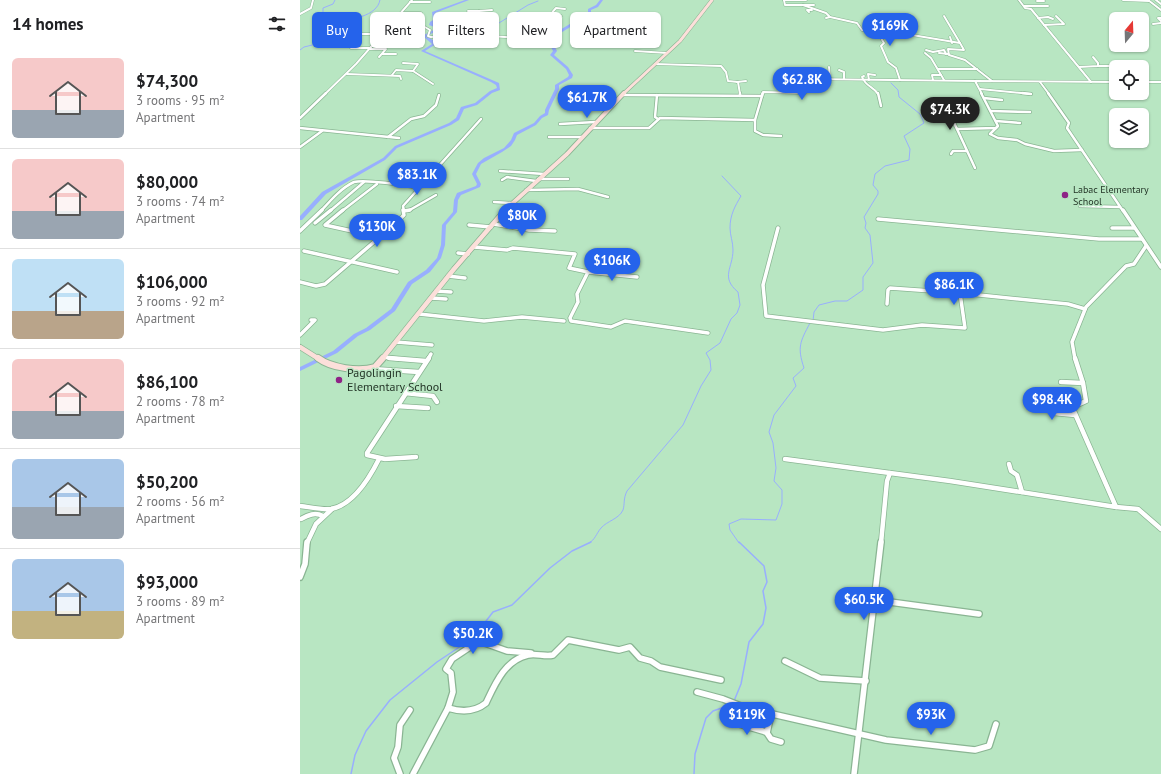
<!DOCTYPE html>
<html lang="en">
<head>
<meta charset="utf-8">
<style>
  :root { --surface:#fff; --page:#f2f2f2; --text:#202124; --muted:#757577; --line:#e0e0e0; --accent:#2563eb }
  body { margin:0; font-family:"PT Sans",sans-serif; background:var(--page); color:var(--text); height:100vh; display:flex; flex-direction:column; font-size:15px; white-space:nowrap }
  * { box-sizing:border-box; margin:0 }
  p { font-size:13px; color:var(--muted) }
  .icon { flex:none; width:22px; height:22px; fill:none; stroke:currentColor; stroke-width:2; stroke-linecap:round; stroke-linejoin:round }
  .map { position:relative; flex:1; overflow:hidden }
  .panel { display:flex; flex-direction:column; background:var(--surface); width:300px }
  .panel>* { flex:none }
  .hud { position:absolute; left:12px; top:12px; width:380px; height:36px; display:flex; gap:8px }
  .needle { width:26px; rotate:19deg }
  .controls { position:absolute; left:809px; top:12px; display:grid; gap:8px }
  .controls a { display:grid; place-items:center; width:40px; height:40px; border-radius:6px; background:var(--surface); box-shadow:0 1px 3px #0004; font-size:20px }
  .price { position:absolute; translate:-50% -34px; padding:0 9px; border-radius:14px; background:var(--accent); color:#fff; font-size:13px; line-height:26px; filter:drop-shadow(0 1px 2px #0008) }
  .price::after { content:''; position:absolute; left:50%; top:24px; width:12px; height:9px; margin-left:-6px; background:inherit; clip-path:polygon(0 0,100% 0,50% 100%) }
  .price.active { background:#222; color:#fff }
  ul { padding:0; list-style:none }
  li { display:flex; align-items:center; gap:12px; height:100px; padding:0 12px }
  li+li { border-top:1px solid var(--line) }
  li span { display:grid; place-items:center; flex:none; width:112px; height:80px; border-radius:6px; color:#555 }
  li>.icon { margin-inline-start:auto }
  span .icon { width:48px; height:48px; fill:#fffc; stroke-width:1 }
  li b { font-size:17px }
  h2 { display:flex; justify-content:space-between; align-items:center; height:48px; padding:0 12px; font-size:17px }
  .chip { padding:0 14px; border-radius:6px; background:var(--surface); box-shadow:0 1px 3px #0004; font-size:14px; line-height:36px }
  .chip.active { background:var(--accent); color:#fff }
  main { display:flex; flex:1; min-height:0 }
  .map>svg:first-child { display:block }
</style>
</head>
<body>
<main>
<section class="panel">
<h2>14 homes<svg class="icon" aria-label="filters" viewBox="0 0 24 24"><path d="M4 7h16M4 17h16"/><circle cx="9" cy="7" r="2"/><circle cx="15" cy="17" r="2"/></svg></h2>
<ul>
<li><span style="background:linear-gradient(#f6c9c9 65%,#9aa5b1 0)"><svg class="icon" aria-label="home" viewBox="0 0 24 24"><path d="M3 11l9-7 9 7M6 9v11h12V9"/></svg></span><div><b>$74,300</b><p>3 rooms · 95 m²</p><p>Apartment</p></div></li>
<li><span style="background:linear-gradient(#f6c9c9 65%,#9aa5b1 0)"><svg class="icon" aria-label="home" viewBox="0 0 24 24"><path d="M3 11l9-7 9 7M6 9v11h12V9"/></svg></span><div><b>$80,000</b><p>3 rooms · 74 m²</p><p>Apartment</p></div></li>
<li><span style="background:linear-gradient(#bfe0f5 65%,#b9a48a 0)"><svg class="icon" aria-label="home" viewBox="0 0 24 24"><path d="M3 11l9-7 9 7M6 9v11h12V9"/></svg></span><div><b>$106,000</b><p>3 rooms · 92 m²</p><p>Apartment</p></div></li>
<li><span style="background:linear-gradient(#f6c9c9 65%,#9aa5b1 0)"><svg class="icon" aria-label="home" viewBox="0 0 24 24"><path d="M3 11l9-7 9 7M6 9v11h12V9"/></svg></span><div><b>$86,100</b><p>2 rooms · 78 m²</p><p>Apartment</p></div></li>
<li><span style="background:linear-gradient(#a9c7e8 60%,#9aa5b1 0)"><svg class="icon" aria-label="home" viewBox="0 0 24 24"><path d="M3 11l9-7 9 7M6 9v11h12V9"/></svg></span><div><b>$50,200</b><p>2 rooms · 56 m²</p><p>Apartment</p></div></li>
<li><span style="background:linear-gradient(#a9c7e8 65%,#c2b280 0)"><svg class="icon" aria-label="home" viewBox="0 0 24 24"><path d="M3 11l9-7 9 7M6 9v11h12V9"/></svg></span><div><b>$93,000</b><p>3 rooms · 89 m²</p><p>Apartment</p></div></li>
</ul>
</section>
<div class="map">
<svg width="861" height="774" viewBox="0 0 861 774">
  <rect width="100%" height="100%" fill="#b8e6c2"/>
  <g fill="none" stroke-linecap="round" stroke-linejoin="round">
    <g stroke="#98affe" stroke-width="1">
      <path d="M173 25 199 23 228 5 238 1"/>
      <path d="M160 26H170"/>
      <path d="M33 27 16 24 15 19 23 14V8L33 4 35 0"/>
      <path d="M140 28 158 26"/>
      <path d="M0 50 4 47 29 41 42 34 43 32 33 28 36 23C50 19 77 17 80 0"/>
      <path d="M513 321 514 312 519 305 535 301H547L563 290V277L573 263 570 235 565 228 566 223 564 217 578 194V191L573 185 575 174 585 166 609 160 610 149 604 136 624 123 620 114 599 97 598 90 591 83"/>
      <path d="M289 543C295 540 296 534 301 528 307 521 319 519 323 510 325 504 323 499 327 491L383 425 401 386 411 370 410 360 406 353 420 343 431 319 437 313 440 305 438 292C420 277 433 268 433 250 433 242 430 235 430 228 430 215 435 206 441 196L422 176"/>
      <path d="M439 543 430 530 429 524 441 519 476 520 482 504V490L474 481 476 468 473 443 469 432 474 415 496 386 493 378 504 368C497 347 500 342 510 323"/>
    </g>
    <g stroke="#98affe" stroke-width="1.5">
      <path d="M434 701 441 684 449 642 463 624 466 608 463 591 467 582 464 566 439 542"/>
      <path d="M51 774 55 755 66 731 90 700 137 662 173 638 193 612 212 605 250 568 272 551 291 542"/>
      <path d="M394 774 395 754 406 718 413 711 430 705"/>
    </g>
    <g fill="#98affe" fill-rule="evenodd">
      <path d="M165 0H169L135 13 137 20 133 23V24L142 28 127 36 134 41 136 44 125 51 199 83 200 90 192 93 177 105 164 109 159 120 151 125 97 148 85 160 26 194 2 220H0V216L22 192 83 158 95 146 149 123 156 118 161 107 175 103 190 91 197 88 196 85 191 82 121 51 132 44 124 37V35L137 28 129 25 130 22 133 20 132 12Z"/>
      <path d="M300 0H303L298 7 291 10V14L251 39 257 51 254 55 268 67 273 75 272 78 259 85V89L249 110 248 115 242 118 236 125 217 135 215 140 211 146 202 152 181 164 176 174 181 184 180 187 161 195 158 200 157 212 146 225 145 245 141 258 130 272 112 284 95 311 70 330 58 336 37 353 0 371V367L33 351 54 334 66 328 91 309 108 282 126 270 137 258 141 245 142 225 153 212 154 200 157 193 176 186 177 184 172 174 178 163 184 158 204 148 211 140 214 133 234 123 240 116 245 113V110L255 89V85L268 77 269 75 266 69 250 55 253 51 247 39 250 36 288 13V9L296 5Z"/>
    </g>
    <defs>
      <g id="street-far4">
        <path d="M484 0 485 5H514"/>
        <path d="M484 0H506"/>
        <path d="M719 0 725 8 731 9 791 82"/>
        <path d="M823 0 849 1"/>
        <path d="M848 0 861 10"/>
        <path d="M856 0 861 4"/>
        <path d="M737 1H744"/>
        <path d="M110 2H130"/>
        <path d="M503 5 526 13 530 17 526 18"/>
        <path d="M724 6H748"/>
        <path d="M179 11 192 10"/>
        <path d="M509 12 507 10H512"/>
        <path d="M101 13H121"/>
        <path d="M0 14 11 8 13 0"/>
        <path d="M597 15 595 16 598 19"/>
        <path d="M644 16 660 43"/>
        <path d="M530 17 557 23 562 30 581 31"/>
        <path d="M246 18 256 19 261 16"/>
        <path d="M738 18 748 17 753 19"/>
        <path d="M861 18H858L861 21"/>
        <path d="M91 24 123 26 130 30 128 36 131 37 171 35 226 38 232 36 256 8 265 9"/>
        <path d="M853 24 861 23"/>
        <path d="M744 25 764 24 756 16"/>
        <path d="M588 31 591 21 603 18"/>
        <path d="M164 36 179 11H168"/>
        <path d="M44 37 50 34H83"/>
        <path d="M650 37 652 43"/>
        <path d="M51 48H71"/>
        <path d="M70 49H86L79 57"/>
        <path d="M626 50 633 52 644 50 646 54"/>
        <path d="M335 51 367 53"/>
        <path d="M625 53 631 58 644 80"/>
        <path d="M639 53 648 54"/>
        <path d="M82 54H96"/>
        <path d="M355 64 421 66 426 72 428 81 438 82 440 94"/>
        <path d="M798 66H809"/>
        <path d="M529 67 530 79"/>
        <path d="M779 67 798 66V63L793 57"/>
        <path d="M638 69H677"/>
        <path d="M539 70 544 72V79"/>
        <path d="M113 71 133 84"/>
        <path d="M47 74 100 76 101 79"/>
        <path d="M92 75 96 70 113 71 118 64 103 63"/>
        <path d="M564 76 562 77C566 87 573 86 578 94"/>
        <path d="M569 80 568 74 575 75"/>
        <path d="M600 80 596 68 588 62 581 46 584 43 581 38 582 30 660 43 664 50 648 49 649 55 665 60 692 81"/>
        <path d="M633 80 632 75H641"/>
        <path d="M437 82 446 81"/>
        <path d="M740 82 749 94"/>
        <path d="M842 82H861"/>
        <path d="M680 89 731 94"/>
        <path d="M25 94 56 64 112 0"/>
        <path d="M462 94 463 92 505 93 507 81 510 79 675 81"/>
        <path d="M682 94 675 81 816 82"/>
      </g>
      <g id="street-far3">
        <path d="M440 93V96"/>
        <path d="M578 93 581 106"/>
        <path d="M722 93 731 94"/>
        <path d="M748 93 769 123 767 128 823 211"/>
        <path d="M322 95 462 96 463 93"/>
        <path d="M357 95 355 117 358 119"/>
        <path d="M684 98 702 100"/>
        <path d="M691 111 730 112"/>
        <path d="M0 118 26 93"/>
        <path d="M455 120V131L463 135 481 136"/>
        <path d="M696 121 720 123"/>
        <path d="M260 124 295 122"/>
        <path d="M0 128 99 138"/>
        <path d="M290 128H349L360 118 455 120 462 96"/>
        <path d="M696 128 690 134 698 138 717 140 725 144 754 151 782 150"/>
        <path d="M657 129 654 123 658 120"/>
        <path d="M88 137 111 119 124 116 136 105 139 95"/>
        <path d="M249 137H283"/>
        <path d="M0 147 22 131"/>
        <path d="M651 154 653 151H667"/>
        <path d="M675 168 657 129 696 128 698 126 681 93"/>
        <path d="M200 171 244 174"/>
        <path d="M238 179H268"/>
        <path d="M202 180 207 177 236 181"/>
        <path d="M226 190 278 189 308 197"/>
        <path d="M194 202 212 203"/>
        <path d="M780 206 820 207"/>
        <path d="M21 211C30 201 41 188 54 182 64 179 106 185 117 188"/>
        <path d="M30 211 64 182"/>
        <path d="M42 211 77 184"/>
        <path d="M104 211 103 206 181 119"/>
        <path d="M108 211 136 195"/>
      </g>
      <g id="street-far2">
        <path d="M43 210 25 225 79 237"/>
        <path d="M823 210 861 267"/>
        <path d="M104 211 110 210"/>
        <path d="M202 214 223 217"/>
        <path d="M578 219 799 239H842"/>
        <path d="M15 223 31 210"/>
        <path d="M193 224 229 230 255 231"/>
        <path d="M169 225 191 227"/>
        <path d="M478 228 463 285 466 316 583 330 622 325 665 328 660 293 768 304 785 309"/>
        <path d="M812 228H834"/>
        <path d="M0 231 22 210"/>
        <path d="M174 247 207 250 213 248 275 254 269 268 288 272 277 294 278 302 270 318 271 321 311 327 325 321 408 333"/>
        <path d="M4 251 97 272"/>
        <path d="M158 253 168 254"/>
        <path d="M288 272 337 277"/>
        <path d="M148 276 165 278"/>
        <path d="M0 282 16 286 25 284 95 224 104 215 103 210"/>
        <path d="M136 291 151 292"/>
        <path d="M131 298 146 299"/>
        <path d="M587 304 588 290 590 288 660 293"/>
        <path d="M119 314 184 321 222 317 264 321"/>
        <path d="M0 335 15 320H11"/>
        <path d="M96 342 132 345"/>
        <path d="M83 357 100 359"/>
        <path d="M128 359 131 354"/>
        <path d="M775 359 772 342 786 307 826 266 834 264 846 246"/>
      </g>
      <g id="street-far1">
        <path d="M89 358 126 361"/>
        <path d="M72 369 119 372"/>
        <path d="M761 382 783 383"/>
        <path d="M105 393 133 396 137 402"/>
        <path d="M750 400 754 413 775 415"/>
        <path d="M96 406 128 408"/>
        <path d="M116 457 85 459 67 455V453L129 358"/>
        <path d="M485 459 650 481 816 507 773 409 775 406 786 401 783 383 775 358"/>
        <path d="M709 464 711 471 717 475 722 492"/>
        <path d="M0 506C10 507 21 510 31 509 53 505 70 477 79 459"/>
        <path d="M816 507 838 509 861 529"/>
        <path d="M1 519C8 515 15 512 23 516"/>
        <path d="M7 543 16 524 32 509"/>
        <path d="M581 543 587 481 590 473"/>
      </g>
      <g id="street">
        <path d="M0 577 5 564 7 542"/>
        <path d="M575 600 679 614"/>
        <path d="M485 661 520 678 566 681"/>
        <path d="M397 692 423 699 446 708 586 740 675 750 689 746 696 724"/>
        <path d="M148 708 153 692 151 673 146 669 152 659 179 641 207 651 231 653"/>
        <path d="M471 714 467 733 471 739 481 742"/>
        <path d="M432 722 466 732"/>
        <path d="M100 774 94 758 98 747 100 725 110 710"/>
        <path d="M113 774 148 708C161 712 175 712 186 703 195 684 205 660 228 655 236 653 245 657 253 655L268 640 319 650 330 647 340 658 351 661 360 667 421 680"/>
        <path d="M554 774 581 542"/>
      </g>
      <path id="secondary-far3" d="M323 94 380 41 412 0"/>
      <path id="secondary-far2" d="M204 211 267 154 324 93"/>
      <g id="secondary-far1">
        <path d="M0 347 19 359"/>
        <path d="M82 359 154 269 205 210"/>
      </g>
      <path id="secondary" d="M18 358C31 368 59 372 75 367L83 358"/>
    </defs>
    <use href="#street-far4" stroke="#8ab593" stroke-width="3"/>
    <use href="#street-far3" stroke="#8ab593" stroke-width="4"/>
    <use href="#street-far2" stroke="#8ab593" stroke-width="5"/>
    <use href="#street-far1" stroke="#8ab593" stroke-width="6"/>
    <use href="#street" stroke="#8ab593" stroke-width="8"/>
    <use href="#secondary-far3" stroke="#8ab593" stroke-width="4"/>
    <use href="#secondary-far2" stroke="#8ab593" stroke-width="5.5"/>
    <use href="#secondary-far1" stroke="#8ab593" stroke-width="6"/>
    <use href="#secondary" stroke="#8ab593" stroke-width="8"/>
    <use href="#street-far4" stroke="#fff" stroke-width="2"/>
    <use href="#street-far3" stroke="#fff" stroke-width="2.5"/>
    <use href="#street-far2" stroke="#fff" stroke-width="3.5"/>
    <use href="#street-far1" stroke="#fff" stroke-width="4.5"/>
    <use href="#street" stroke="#fff" stroke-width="5.5"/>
    <use href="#secondary-far3" stroke="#fcdfda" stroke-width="3"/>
    <use href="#secondary-far2" stroke="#fcdfda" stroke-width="4"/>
    <use href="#secondary-far1" stroke="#fcdfda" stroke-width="4.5"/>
    <use href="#secondary" stroke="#fcdfda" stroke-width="6"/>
  </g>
  <g fill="#8e2386" stroke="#b8e6c2" stroke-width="1.5">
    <circle cx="765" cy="195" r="4"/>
    <circle cx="39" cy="380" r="4"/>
  </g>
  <g text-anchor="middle" stroke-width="3" stroke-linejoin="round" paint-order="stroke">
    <g font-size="10" fill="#243628" stroke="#b8e6c2" text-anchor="start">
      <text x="773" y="193">Labac Elementary<tspan x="773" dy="12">School</tspan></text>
    </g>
    <g font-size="12" fill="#243628" stroke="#b8e6c2" text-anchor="start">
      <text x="47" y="377">Pagolingin<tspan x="47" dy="14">Elementary School</tspan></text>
    </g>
  </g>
</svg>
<div class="controls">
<a><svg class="needle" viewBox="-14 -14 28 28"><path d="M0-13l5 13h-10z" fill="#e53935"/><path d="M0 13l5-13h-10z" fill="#757577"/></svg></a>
<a><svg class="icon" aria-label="locate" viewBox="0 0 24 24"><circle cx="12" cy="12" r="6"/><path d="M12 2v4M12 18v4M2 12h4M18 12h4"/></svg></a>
<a><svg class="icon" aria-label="layers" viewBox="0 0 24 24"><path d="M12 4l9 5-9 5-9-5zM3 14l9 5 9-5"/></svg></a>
</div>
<b class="price" style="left:590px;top:47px">$169K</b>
<b class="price" style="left:502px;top:101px">$62.8K</b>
<b class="price" style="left:287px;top:119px">$61.7K</b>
<b class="price active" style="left:650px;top:131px">$74.3K</b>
<b class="price" style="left:117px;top:196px">$83.1K</b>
<b class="price" style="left:222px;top:237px">$80K</b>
<b class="price" style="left:77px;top:248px">$130K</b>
<b class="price" style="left:312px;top:282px">$106K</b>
<b class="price" style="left:654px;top:306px">$86.1K</b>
<b class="price" style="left:752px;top:421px">$98.4K</b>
<b class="price" style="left:564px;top:621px">$60.5K</b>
<b class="price" style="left:173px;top:655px">$50.2K</b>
<b class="price" style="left:447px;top:736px">$119K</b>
<b class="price" style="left:631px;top:736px">$93K</b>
<div class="hud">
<a class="chip active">Buy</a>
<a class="chip">Rent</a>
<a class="chip">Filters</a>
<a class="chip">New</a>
<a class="chip">Apartment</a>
</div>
</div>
</main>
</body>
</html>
